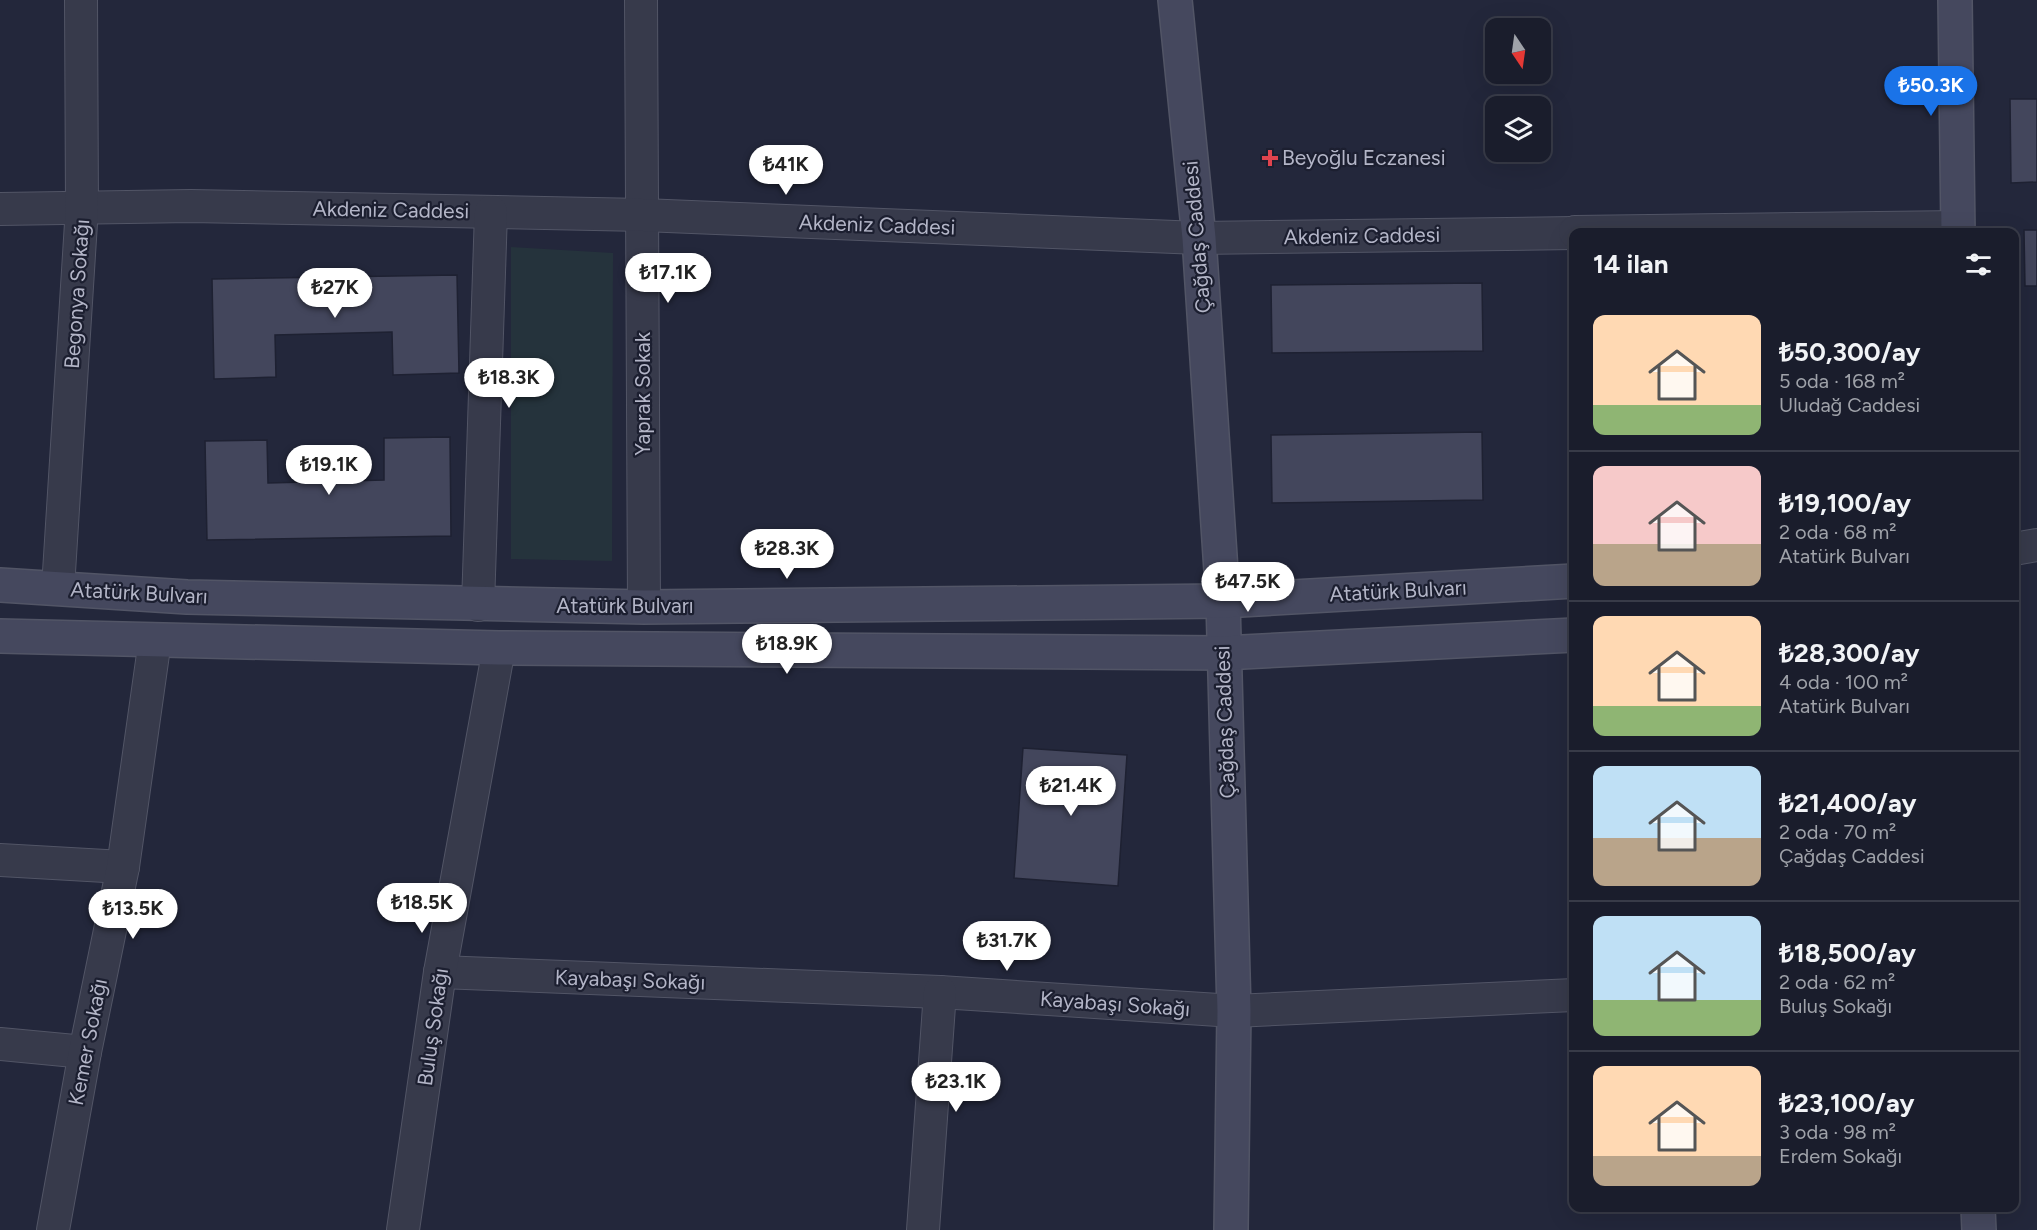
<!DOCTYPE html>
<html lang="tr">
<head>
<meta charset="utf-8">
<style>
  :root { --surface:#1a1d2c; --page:#232634; --text:#f1f3f6; --muted:#9fa2a9; --line:#383b48; --accent:#1a73e8 }
  body { margin:0; font-family:Figtree,sans-serif; background:var(--page); color:var(--text); height:100vh; display:flex; flex-direction:column; font-size:22px; white-space:nowrap }
  * { box-sizing:border-box; margin:0 }
  p { font-size:20px; color:var(--muted) }
  .icon { flex:none; width:33px; height:33px; fill:none; stroke:currentColor; stroke-width:2; stroke-linecap:round; stroke-linejoin:round }
  .map { position:relative; flex:1; overflow:hidden }
  .drawer { position:absolute; left:1569px; top:228px; width:450px; height:984px; display:flex; flex-direction:column; background:var(--surface); border-radius:12px; box-shadow:0 6px 24px #0002,0 0 0 2px var(--line) }
  .drawer>* { flex:none }
  .needle { width:39px; rotate:167deg }
  .controls { position:absolute; left:1485px; top:18px; display:grid; gap:12px }
  .controls a { display:grid; place-items:center; width:66px; height:66px; border-radius:12px; background:var(--surface); box-shadow:0 6px 24px #0002,0 0 0 2px var(--line); font-size:30px }
  .price { position:absolute; translate:-50% -51px; padding:0 14px; border-radius:21px; background:#fff; color:#222; font-size:20px; line-height:39px; filter:drop-shadow(0 2px 3px #0008) }
  .price::after { content:''; position:absolute; left:50%; top:36px; width:18px; height:14px; margin-left:-9px; background:inherit; clip-path:polygon(0 0,100% 0,50% 100%) }
  .price.active { background:var(--accent); color:#fff }
  ul { padding:0; list-style:none }
  li { display:flex; align-items:center; gap:18px; height:150px; padding:0 24px }
  li+li { border-top:2px solid var(--line) }
  li span { display:grid; place-items:center; flex:none; width:168px; height:120px; border-radius:12px; color:#555 }
  li>.icon { margin-inline-start:auto }
  span .icon { width:72px; height:72px; fill:#fffc; stroke-width:1 }
  li b { font-size:26px }
  h2 { display:flex; justify-content:space-between; align-items:center; height:72px; padding:0 24px; font-size:26px }
  .map>svg:first-child { display:block }
</style>
</head>
<body>
<div class="map">
<svg width="2037" height="1230" viewBox="0 0 2037 1230">
  <rect width="100%" height="100%" fill="#23273b"/>
  <path fill="#25333c" d="M511 247 613 253 612 561 511 559Z"/>
  <g fill="#43465c" stroke="#1e2132" stroke-width="1.5">
    <path d="M2010 99H2037V182L2011 183Z"/>
    <path d="M2024 230H2037V286H2025Z"/>
    <path d="M457 275 459 373 393 375 392 332 275 335 276 377 214 379 212 279Z"/>
    <path d="M1482 283 1483 351 1272 353 1271 285Z"/>
    <path d="M1482 432 1483 500 1272 503 1271 435Z"/>
    <path d="M450 437 451 536 207 540 205 441 267 440 268 483 384 480V438Z"/>
    <path d="M1023 748 1127 755 1118 886 1014 878Z"/>
  </g>
  <g fill="none" stroke-linecap="round" stroke-linejoin="round">
    <defs>
      <g id="street">
        <path d="M641 0 644 607"/>
        <path d="M0 209 191 206 643 215 1199 238 1574 233"/>
        <path d="M1575 232 1958 227"/>
        <path d="M2014 549 2037 545"/>
        <path d="M58 588 82 207 81 0"/>
        <path d="M478 605 491 212"/>
        <path d="M0 860 123 867"/>
        <path d="M440 972 940 992 1234 1011 1574 995"/>
        <path d="M0 1044 85 1052"/>
        <path d="M53 1230 85 1052 123 867 155 640"/>
        <path d="M403 1230 440 972 499 648"/>
        <path d="M923 1230 940 992"/>
      </g>
      <g id="secondary">
        <path d="M1175 0 1199 238 1223 601 1234 1011 1231 1230"/>
        <path d="M1955 0 1958 232"/>
        <path d="M0 585 187 597 644 607 1223 601 1574 581"/>
        <path d="M0 636 499 648 1223 653 1574 635"/>
        <path d="M1978 1208 1979 1230"/>
      </g>
    </defs>
    <use href="#street" stroke="#525566" stroke-width="34"/>
    <use href="#secondary" stroke="#525566" stroke-width="36"/>
    <use href="#street" stroke="#373a4b" stroke-width="32"/>
    <use href="#secondary" stroke="#45485e" stroke-width="33"/>
  </g>
  <path fill="#e0444e" stroke="#1c1f30" stroke-width="2" d="M1267 149h6v6h6v6h-6v6h-6v-6h-6v-6h6z"/>
  <g text-anchor="middle" stroke-width="4.5" stroke-linejoin="round" paint-order="stroke">
    <g font-size="21" fill="#b3b5c7" stroke="#1c1f30" text-anchor="start">
      <text x="1282" y="165">Beyoğlu Eczanesi</text>
    </g>
    <g font-size="21" fill="#b3b5c7" stroke="#1c1f30">
      <text transform="translate(391 210) rotate(1)" y="7">Akdeniz Caddesi</text>
      <text transform="translate(877 225) rotate(2)" y="7">Akdeniz Caddesi</text>
      <text transform="translate(1362 236) rotate(-1)" y="7">Akdeniz Caddesi</text>
      <text transform="translate(1197 237) rotate(-95)" y="7">Çağdaş Caddesi</text>
      <text transform="translate(77 294) rotate(-86)" y="7">Begonya Sokağı</text>
      <text transform="translate(643 394) rotate(-90)" y="7">Yaprak Sokak</text>
      <text transform="translate(1398 591) rotate(-3)" y="7">Atatürk Bulvarı</text>
      <text transform="translate(139 593) rotate(3)" y="7">Atatürk Bulvarı</text>
      <text x="625" y="613">Atatürk Bulvarı</text>
      <text transform="translate(1225 722) rotate(-92)" y="7">Çağdaş Caddesi</text>
      <text transform="translate(630 980) rotate(2)" y="7">Kayabaşı Sokağı</text>
      <text transform="translate(1115 1004) rotate(4)" y="7">Kayabaşı Sokağı</text>
      <text transform="translate(433 1027) rotate(-82)" y="7">Buluş Sokağı</text>
      <text transform="translate(88 1042) rotate(-79)" y="7">Kemer Sokağı</text>
    </g>
  </g>
</svg>
<div class="controls">
<a><svg class="needle" viewBox="-14 -14 28 28"><path d="M0-13l5 13h-10z" fill="#e53935"/><path d="M0 13l5-13h-10z" fill="#9fa2a9"/></svg></a>
<a><svg class="icon" aria-label="layers" viewBox="0 0 24 24"><path d="M12 4l9 5-9 5-9-5zM3 14l9 5 9-5"/></svg></a>
</div>
<b class="price active" style="left:1931px;top:117px">₺50.3K</b>
<b class="price" style="left:786px;top:196px">₺41K</b>
<b class="price" style="left:668px;top:304px">₺17.1K</b>
<b class="price" style="left:335px;top:319px">₺27K</b>
<b class="price" style="left:509px;top:409px">₺18.3K</b>
<b class="price" style="left:329px;top:496px">₺19.1K</b>
<b class="price" style="left:787px;top:580px">₺28.3K</b>
<b class="price" style="left:1248px;top:613px">₺47.5K</b>
<b class="price" style="left:787px;top:675px">₺18.9K</b>
<b class="price" style="left:1071px;top:817px">₺21.4K</b>
<b class="price" style="left:422px;top:934px">₺18.5K</b>
<b class="price" style="left:133px;top:940px">₺13.5K</b>
<b class="price" style="left:1007px;top:972px">₺31.7K</b>
<b class="price" style="left:956px;top:1113px">₺23.1K</b>
<section class="drawer">
<h2>14 ilan<svg class="icon" aria-label="filters" viewBox="0 0 24 24"><path d="M4 7h16M4 17h16"/><circle cx="9" cy="7" r="2"/><circle cx="15" cy="17" r="2"/></svg></h2>
<ul>
<li><span style="background:linear-gradient(#ffd9b3 75%,#8fb573 0)"><svg class="icon" aria-label="home" viewBox="0 0 24 24"><path d="M3 11l9-7 9 7M6 9v11h12V9"/></svg></span><div><b>₺50,300/ay</b><p>5 oda · 168 m²</p><p>Uludağ Caddesi</p></div></li>
<li><span style="background:linear-gradient(#f6c9c9 65%,#b9a48a 0)"><svg class="icon" aria-label="home" viewBox="0 0 24 24"><path d="M3 11l9-7 9 7M6 9v11h12V9"/></svg></span><div><b>₺19,100/ay</b><p>2 oda · 68 m²</p><p>Atatürk Bulvarı</p></div></li>
<li><span style="background:linear-gradient(#ffd9b3 75%,#8fb573 0)"><svg class="icon" aria-label="home" viewBox="0 0 24 24"><path d="M3 11l9-7 9 7M6 9v11h12V9"/></svg></span><div><b>₺28,300/ay</b><p>4 oda · 100 m²</p><p>Atatürk Bulvarı</p></div></li>
<li><span style="background:linear-gradient(#bfe0f5 60%,#b9a48a 0)"><svg class="icon" aria-label="home" viewBox="0 0 24 24"><path d="M3 11l9-7 9 7M6 9v11h12V9"/></svg></span><div><b>₺21,400/ay</b><p>2 oda · 70 m²</p><p>Çağdaş Caddesi</p></div></li>
<li><span style="background:linear-gradient(#bfe0f5 70%,#8fb573 0)"><svg class="icon" aria-label="home" viewBox="0 0 24 24"><path d="M3 11l9-7 9 7M6 9v11h12V9"/></svg></span><div><b>₺18,500/ay</b><p>2 oda · 62 m²</p><p>Buluş Sokağı</p></div></li>
<li><span style="background:linear-gradient(#ffd9b3 75%,#b9a48a 0)"><svg class="icon" aria-label="home" viewBox="0 0 24 24"><path d="M3 11l9-7 9 7M6 9v11h12V9"/></svg></span><div><b>₺23,100/ay</b><p>3 oda · 98 m²</p><p>Erdem Sokağı</p></div></li>
</ul>
</section>
</div>
</body>
</html>
